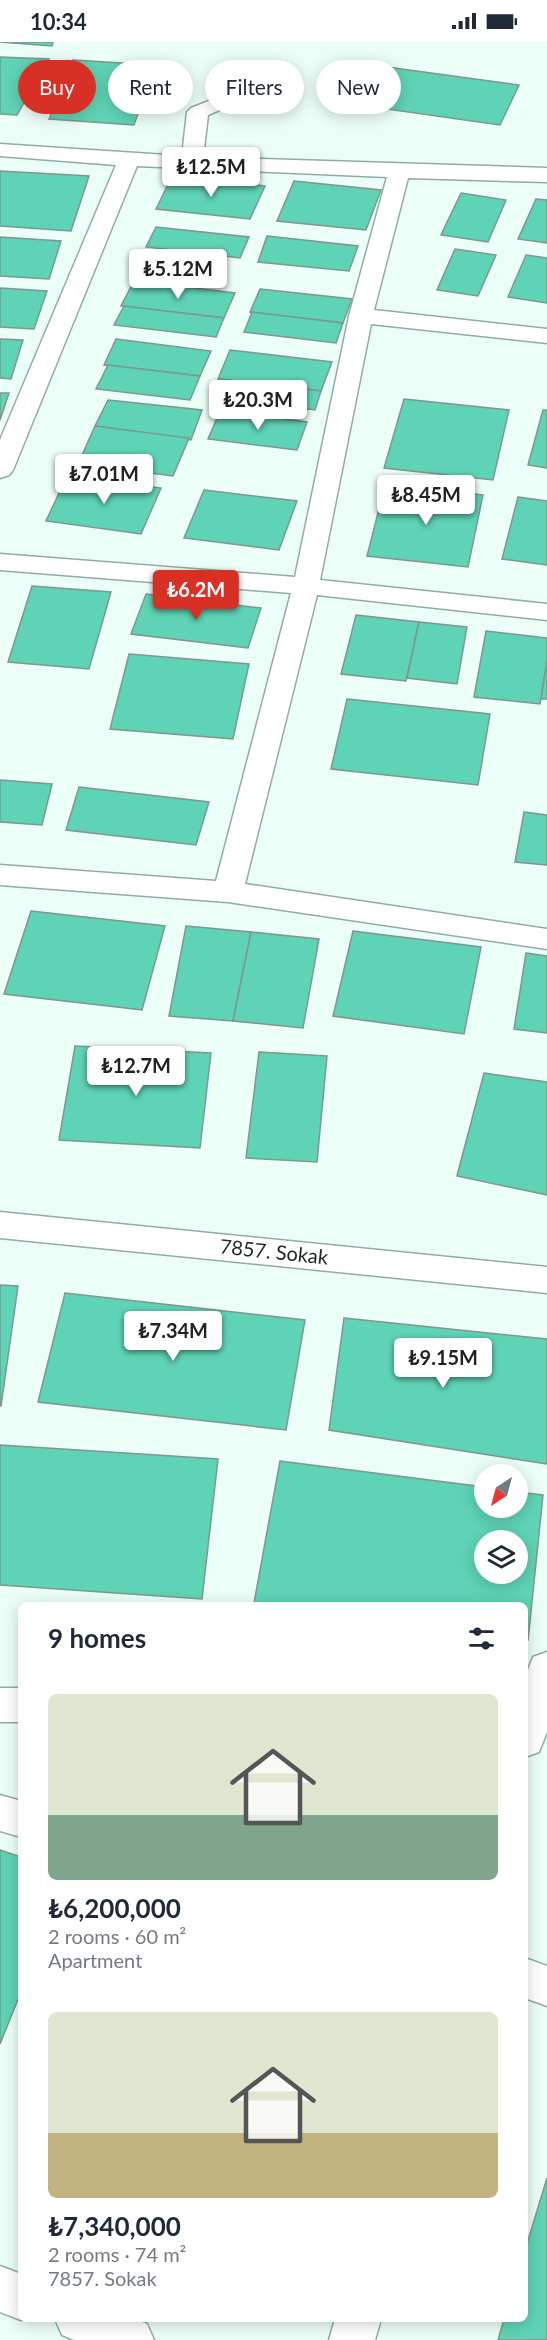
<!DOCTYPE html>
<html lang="en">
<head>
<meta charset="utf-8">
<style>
  :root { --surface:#fff; --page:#f2f2f3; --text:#1f2937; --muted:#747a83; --accent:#d93025 }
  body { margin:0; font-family:Lato,sans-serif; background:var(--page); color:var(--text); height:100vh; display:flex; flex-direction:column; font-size:22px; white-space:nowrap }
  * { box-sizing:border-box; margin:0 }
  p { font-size:20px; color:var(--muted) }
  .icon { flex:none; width:33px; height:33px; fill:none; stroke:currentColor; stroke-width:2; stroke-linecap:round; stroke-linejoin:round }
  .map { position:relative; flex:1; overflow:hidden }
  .drawer { position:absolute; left:18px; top:1560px; width:510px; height:720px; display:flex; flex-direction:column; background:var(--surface); border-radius:9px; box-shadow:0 3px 15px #0003 }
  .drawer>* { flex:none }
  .top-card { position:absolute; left:18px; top:18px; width:512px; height:54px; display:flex; gap:12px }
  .needle { width:39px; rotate:216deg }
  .controls { position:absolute; left:474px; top:1422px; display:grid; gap:12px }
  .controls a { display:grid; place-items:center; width:54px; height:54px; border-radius:50%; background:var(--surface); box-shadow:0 3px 15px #0003; font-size:30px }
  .price { position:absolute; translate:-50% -51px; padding:0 14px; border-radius:6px; background:#fff; color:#222; font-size:20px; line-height:39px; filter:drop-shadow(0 2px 3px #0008) }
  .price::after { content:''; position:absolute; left:50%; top:36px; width:18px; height:14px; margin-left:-9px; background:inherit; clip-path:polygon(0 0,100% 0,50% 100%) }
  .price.active { background:var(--accent); color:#fff }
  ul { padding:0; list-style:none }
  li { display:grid; align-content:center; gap:12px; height:318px; padding:0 30px }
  li span { display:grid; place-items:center; height:186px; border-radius:9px; color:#555 }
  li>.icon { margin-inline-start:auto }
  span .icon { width:108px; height:108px; fill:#fffc; stroke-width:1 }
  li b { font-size:26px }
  h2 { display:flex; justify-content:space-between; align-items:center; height:72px; padding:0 30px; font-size:26px }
  .chip { padding:0 21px; border-radius:27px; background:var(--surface); box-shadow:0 3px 15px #0003; font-size:21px; line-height:54px }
  .chip.active { background:var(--accent); color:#fff }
  .status { display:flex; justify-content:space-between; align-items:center; height:42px; padding:0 30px; background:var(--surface); direction:ltr }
  .status svg { height:16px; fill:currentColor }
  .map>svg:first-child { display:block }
</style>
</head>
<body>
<div class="status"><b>10:34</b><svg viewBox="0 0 49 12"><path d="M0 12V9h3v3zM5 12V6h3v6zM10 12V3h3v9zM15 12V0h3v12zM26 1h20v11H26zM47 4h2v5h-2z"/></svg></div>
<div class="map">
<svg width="547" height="2298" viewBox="0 0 547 2298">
  <rect width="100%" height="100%" fill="#ebfef7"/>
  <g fill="#5fd3b5" stroke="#7c988f" stroke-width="1.5" fill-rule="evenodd">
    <path d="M0 0H53L52 4Z"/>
    <path d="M0 15 49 17 17 73 0 72Z"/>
    <path d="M73 18 155 23 134 83 49 77Z"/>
    <path d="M380 24 519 43 500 83 358 63Z"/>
    <path d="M0 129 89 134 71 189 0 184Z"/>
    <path d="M172 134 265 144 250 177 156 167Z"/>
    <path d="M294 139 381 148 366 188 277 179Z"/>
    <path d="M461 151 506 158 488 200 441 193Z"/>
    <path d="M536 157 547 158V201L518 197Z"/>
    <path d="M156 185 249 195 240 216 146 205Z"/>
    <path d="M267 194 358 204 349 229 258 220Z"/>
    <path d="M0 195 61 199 49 237 0 234Z"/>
    <path d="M455 207 496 213 478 254 437 248Z"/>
    <path d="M526 213 547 216V261L508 255Z"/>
    <path d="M134 239 235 251 224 276 121 264Z"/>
    <path d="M0 246 47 249 34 287 0 285Z"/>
    <path d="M260 247 352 257 343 281 250 270Z"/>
    <path d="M124 264 224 276 216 295 114 283Z"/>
    <path d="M252 270 343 281 336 301 244 290Z"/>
    <path d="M0 297 23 298 11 337 0 336Z"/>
    <path d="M116 297 211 309 200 334 104 323Z"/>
    <path d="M230 308 332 320 321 349 218 337Z"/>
    <path d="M108 323 200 334 190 358 96 347Z"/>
    <path d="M219 337 321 349 315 368 211 355Z"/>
    <path d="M0 351H9L0 378Z"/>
    <path d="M404 357 509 368 493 438 384 426Z"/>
    <path d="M108 358 202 368 191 398 95 384Z"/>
    <path d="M543 368H547V426L528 423Z"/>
    <path d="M220 369 307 380 297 408 208 397Z"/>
    <path d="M95 384 189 396 173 434 78 422Z"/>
    <path d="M67 434 161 446 141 492 46 479Z"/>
    <path d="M385 443 483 453 468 525 367 514Z"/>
    <path d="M204 448 297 459 279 508 184 496Z"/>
    <path d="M518 455 547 459V523L502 517Z"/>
    <path d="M32 544 111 550 89 627 8 620Z"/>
    <path d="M146 552 261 566 248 606 131 592Z"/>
    <path d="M356 573 419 580 406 639 341 632Z"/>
    <path d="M419 580 467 585 457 642 407 636Z"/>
    <path d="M486 589 547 596V619L540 662 474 655Z"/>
    <path d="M129 612 249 622 233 697 110 687Z"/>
    <path d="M547 619V657H541Z"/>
    <path d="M347 657 490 672 478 743 331 727Z"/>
    <path d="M0 738 52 742 42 783 0 780Z"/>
    <path d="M79 745 209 760 196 803 66 788Z"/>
    <path d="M524 770 547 773V823L515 820Z"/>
    <path d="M31 869 165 884 142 968 4 952Z"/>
    <path d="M186 884 251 890 233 979 169 974Z"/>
    <path d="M353 889 481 905 464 992 333 974Z"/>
    <path d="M251 890 319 897 303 986 233 979Z"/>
    <path d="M526 911 547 914V991L514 987Z"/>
    <path d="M75 1004 211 1011 200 1106 59 1098Z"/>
    <path d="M259 1010 327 1014 317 1120 246 1116Z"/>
    <path d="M484 1031 547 1040V1153L457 1134Z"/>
    <path d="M0 1243 18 1244 1 1364H0Z"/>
    <path d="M65 1251 305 1278 286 1388 38 1360Z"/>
    <path d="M344 1276 547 1297V1422L329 1388Z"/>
    <path d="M0 1403 218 1417 202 1557 0 1543Z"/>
    <path d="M280 1419 484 1445V1466H518V1450L543 1453 528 1598 525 1597V1563H272L254 1561ZM484 1498H518V1532H484Z"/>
    <path d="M0 1808 21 1815V1950L0 2002Z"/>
    <path d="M547 2136V2298H498L504 2277H525V2208Z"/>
  </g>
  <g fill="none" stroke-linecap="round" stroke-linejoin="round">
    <defs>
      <g id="minor">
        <path d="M234 49 241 51 244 55 241 59 208 73 203 115 547 126V140L408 136 374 268 547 287V301L371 282 320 538 547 562V578L317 553 245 842 547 887V907L228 860 0 843V823L216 839 291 551 0 528V512L295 535 349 274 387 135 137 124 13 428 9 433 0 436V398L116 123 0 114V102L182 114 187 70 191 66Z"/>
        <path d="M547 1610V1690L539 1710 525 1715V1636L533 1615Z"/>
        <rect x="0" y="1646" width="21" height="34"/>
        <path d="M0 1753 21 1759V1795L0 1789Z"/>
        <path d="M525 1916 547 1924V1964L525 1956Z"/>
        <path d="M0 2224 21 2232V2278L0 2270Z"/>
        <path d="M55 2277H135L147 2282 154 2298H74L62 2293Z"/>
        <path d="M335 2277H381L375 2298H329Z"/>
      </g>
      <path id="tertiary" d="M0 1170 547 1225V1251L0 1196Z"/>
    </defs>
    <use href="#minor" stroke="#90ada4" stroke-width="3"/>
    <use href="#tertiary" stroke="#90ada4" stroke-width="3"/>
    <use href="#minor" fill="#fff" fill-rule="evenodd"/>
    <use href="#tertiary" fill="#fff" fill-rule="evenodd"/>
  </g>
  <g text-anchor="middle" stroke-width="5" stroke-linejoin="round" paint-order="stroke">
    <g font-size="20" fill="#1c2724" stroke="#fff">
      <text transform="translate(274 1210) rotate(6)" y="7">7857. Sokak</text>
    </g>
  </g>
</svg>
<div class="controls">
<a><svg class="needle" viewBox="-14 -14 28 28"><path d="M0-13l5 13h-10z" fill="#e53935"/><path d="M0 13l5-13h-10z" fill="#747a83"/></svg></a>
<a><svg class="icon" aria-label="layers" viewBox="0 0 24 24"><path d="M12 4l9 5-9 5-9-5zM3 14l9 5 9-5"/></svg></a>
</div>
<b class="price" style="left:211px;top:156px">₺12.5M</b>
<b class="price" style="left:178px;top:258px">₺5.12M</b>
<b class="price" style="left:258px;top:389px">₺20.3M</b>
<b class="price" style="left:104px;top:463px">₺7.01M</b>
<b class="price" style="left:426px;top:484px">₺8.45M</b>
<b class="price active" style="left:196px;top:579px">₺6.2M</b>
<b class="price" style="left:136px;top:1055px">₺12.7M</b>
<b class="price" style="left:173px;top:1320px">₺7.34M</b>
<b class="price" style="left:443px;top:1347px">₺9.15M</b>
<div class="top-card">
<a class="chip active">Buy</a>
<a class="chip">Rent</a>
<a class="chip">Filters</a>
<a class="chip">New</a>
</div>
<section class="drawer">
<h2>9 homes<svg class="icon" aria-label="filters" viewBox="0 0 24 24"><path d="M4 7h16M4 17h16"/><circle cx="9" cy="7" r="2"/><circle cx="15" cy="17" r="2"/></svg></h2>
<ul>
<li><span style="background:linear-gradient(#dfe7d0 65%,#7fa58c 0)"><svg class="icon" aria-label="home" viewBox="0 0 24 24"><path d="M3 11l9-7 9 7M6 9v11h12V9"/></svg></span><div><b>₺6,200,000</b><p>2 rooms · 60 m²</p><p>Apartment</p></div></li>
<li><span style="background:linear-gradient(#dfe7d0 65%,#c2b280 0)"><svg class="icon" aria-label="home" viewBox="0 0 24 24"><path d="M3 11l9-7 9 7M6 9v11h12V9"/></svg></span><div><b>₺7,340,000</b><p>2 rooms · 74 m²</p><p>7857. Sokak</p></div></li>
</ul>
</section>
</div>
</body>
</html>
